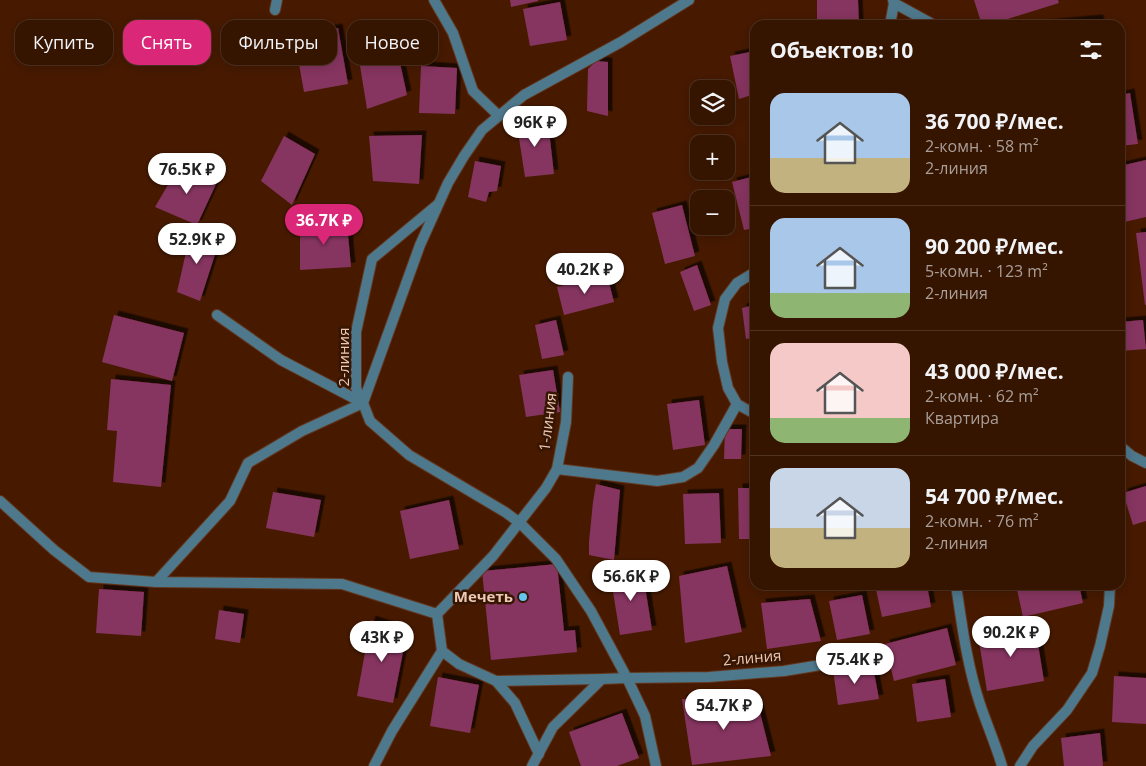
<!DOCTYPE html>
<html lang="ru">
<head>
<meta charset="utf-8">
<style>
  :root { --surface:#351400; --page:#3d1d0a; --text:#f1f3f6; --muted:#aa9e99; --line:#4f3322; --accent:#db2777 }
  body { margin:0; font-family:"Open Sans",sans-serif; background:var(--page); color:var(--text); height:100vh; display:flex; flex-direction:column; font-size:19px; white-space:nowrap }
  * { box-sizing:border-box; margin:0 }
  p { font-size:16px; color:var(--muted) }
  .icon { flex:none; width:28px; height:28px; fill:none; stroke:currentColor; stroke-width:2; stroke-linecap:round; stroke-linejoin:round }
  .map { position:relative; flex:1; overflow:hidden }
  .drawer { position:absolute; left:750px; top:20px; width:375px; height:570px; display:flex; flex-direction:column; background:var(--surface); border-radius:15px; box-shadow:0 2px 12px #0003,0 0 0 1px var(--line) }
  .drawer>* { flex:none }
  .hud { position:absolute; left:15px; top:20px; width:475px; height:45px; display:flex; gap:10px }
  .buttons { position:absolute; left:690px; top:80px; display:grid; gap:10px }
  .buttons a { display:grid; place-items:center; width:45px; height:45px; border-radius:10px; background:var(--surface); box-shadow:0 2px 12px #0003,0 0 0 1px var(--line); font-size:25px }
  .price { position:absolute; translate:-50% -42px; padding:0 11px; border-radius:18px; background:#fff; color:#222; font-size:16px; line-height:32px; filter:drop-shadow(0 1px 2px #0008) }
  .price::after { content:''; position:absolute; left:50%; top:30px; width:15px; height:11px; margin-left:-8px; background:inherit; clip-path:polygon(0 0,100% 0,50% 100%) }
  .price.active { background:var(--accent); color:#fff }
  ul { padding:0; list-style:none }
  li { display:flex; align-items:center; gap:15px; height:125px; padding:0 20px }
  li+li { border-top:1px solid var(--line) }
  li span { display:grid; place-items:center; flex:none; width:140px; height:100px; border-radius:15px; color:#555 }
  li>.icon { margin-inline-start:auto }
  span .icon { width:60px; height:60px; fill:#fffc; stroke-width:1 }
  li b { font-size:21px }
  h2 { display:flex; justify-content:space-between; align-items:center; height:60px; padding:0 20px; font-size:21px }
  .chip { padding:0 18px; border-radius:15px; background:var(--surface); box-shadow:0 2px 12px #0003,0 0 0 1px var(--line); font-size:18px; line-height:45px }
  .chip.active { background:var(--accent); color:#fff }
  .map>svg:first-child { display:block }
</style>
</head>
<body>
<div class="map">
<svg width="1146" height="766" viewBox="0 0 1146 766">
  <defs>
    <filter id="shadow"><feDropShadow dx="4.5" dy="-4.5" stdDeviation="0" flood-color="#0009"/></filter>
  </defs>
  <rect width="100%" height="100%" fill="#471a00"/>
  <g fill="#863461" filter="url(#shadow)">
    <path d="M510 0H538V1L511 7Z"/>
    <path d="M817 0H858L859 25H817Z"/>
    <path d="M974 0H1058L1059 3 988 25H982Z"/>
    <path d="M560 2 567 40 530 46 523 9Z"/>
    <path d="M1099 19 1100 25H1042V24Z"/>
    <path d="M338 28 348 84 304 92 294 36Z"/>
    <path d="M395 40 407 95 367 109 357 47Z"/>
    <path d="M755 51V94L739 99 730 56Z"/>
    <path d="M596 61 608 62V116L587 111 588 69Z"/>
    <path d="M421 66 457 68 455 114 419 113Z"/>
    <path d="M1130 93 1138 144 1120 146V95Z"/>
    <path d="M516 119 548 122 554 174 525 177Z"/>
    <path d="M422 135 419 184 373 181 369 136Z"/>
    <path d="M284 136 315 154 292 205 261 181Z"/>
    <path d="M1146 160V217L1120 223V166Z"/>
    <path d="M475 161 501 166 497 191 489 192 486 202 468 197Z"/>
    <path d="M179 166 217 182 197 225 155 207Z"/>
    <path d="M755 176V228L744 230 732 182Z"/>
    <path d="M682 205 695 256 665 264 652 213Z"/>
    <path d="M300 223 347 224 351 267 300 270Z"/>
    <path d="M191 230 219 242 200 301 177 292Z"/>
    <path d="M1146 232V305H1145L1136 233Z"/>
    <path d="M697 265 711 305 694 311 680 272Z"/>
    <path d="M607 275 614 302 564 315 557 287Z"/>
    <path d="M755 305V337L746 339 742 308Z"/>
    <path d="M114 315 184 333 172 381 102 362Z"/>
    <path d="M556 320 564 355 542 359 535 325Z"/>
    <path d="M1143 320 1146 349 1120 351V322Z"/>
    <path d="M553 370 560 412 526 417 519 375Z"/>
    <path d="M111 379 171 385 161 487 113 482 117 431 107 430Z"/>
    <path d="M699 400 705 445 673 450 667 404Z"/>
    <path d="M725 429H742L741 459H724Z"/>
    <path d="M596 484 620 490 614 560 589 555V542L593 502Z"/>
    <path d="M1146 486V521L1133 525 1123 493Z"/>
    <path d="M738 488H755V539H739Z"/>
    <path d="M273 492 321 500 314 537 266 528Z"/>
    <path d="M719 493 721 543 685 544 683 494Z"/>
    <path d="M449 500 459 549 410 559 400 511Z"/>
    <path d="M557 564 564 631 575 630 577 652 491 660 482 571Z"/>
    <path d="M727 566 742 632 685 643 679 576Z"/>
    <path d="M642 568 652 630 620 635 610 573Z"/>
    <path d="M875 585H927L931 607 882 617Z"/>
    <path d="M1016 585H1079L1083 603 1023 617Z"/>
    <path d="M99 589 144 592 141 636 96 633Z"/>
    <path d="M862 595 870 634 837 640 829 601Z"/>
    <path d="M810 599 821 641 767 649 761 603Z"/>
    <path d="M219 610 244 614 240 643 215 639Z"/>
    <path d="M371 620 407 632 393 703 357 696Z"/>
    <path d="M1035 626 1044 681 987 691 978 635Z"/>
    <path d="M947 628 956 665 894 681 885 644Z"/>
    <path d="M873 667 879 699 838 705 833 670Z"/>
    <path d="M1114 676 1146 678V724L1112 722Z"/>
    <path d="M438 677 479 685 470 733 430 726Z"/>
    <path d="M945 679 951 717 917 722 912 684Z"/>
    <path d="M682 699 757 701 771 756 692 765Z"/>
    <path d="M622 713 639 758 617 766H581L569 732Z"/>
    <path d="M1100 733 1103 766H1064L1061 738Z"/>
  </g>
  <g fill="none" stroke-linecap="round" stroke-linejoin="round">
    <defs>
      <g id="street">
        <path d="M434 0 453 33 473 91 499 116"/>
        <path d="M689 0 621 42 524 95 482 130 464 156 448 183 420 245 363 403 370 421 409 455 505 512 520 523 556 559 591 611 627 678 709 677 784 671 851 660 878 659"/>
        <path d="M894 3 934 25"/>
        <path d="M275 10 277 0"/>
        <path d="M890 25 894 3 893 0"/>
        <path d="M755 272 737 283 725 299 718 328 722 362 728 388 737 404 755 414"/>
        <path d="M217 315 281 360 363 403"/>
        <path d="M363 403 302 431 248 463 230 501 156 582 342 584 437 614"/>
        <path d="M363 403 356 388V332L372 259 437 205"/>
        <path d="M1120 446 1132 456 1146 463"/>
        <path d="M557 469 566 422 568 377"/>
        <path d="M0 501 54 550 89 577 156 582"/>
        <path d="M956 585C962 625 967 665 980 704 987 725 996 745 1002 766"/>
        <path d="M496 681 602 679"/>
        <path d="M539 754 515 703 496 681 459 664 442 651 437 614 493 556 546 488 557 469 657 481 683 477 698 468 714 445 737 404"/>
        <path d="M374 766 392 731 442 651"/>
        <path d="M532 766 553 727 602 679 627 678 645 716 656 766"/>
        <path d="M1020 766 1033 746 1067 710 1092 673 1100 646 1109 606 1110 585"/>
      </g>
    </defs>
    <use href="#street" stroke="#62361d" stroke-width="12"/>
    <use href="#street" stroke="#4e788b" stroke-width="10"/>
  </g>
  <circle fill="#65c5ef" stroke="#361603" stroke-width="2" cx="523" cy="597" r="5"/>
  <g text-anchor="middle" stroke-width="5" stroke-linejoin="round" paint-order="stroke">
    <g font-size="15" fill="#edc8b5" stroke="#361603">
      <text transform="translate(344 357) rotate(-90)" y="5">2-линия</text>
      <text transform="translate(548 422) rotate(-83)" y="5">1-линия</text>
      <text transform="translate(752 658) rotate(-5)" y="5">2-линия</text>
    </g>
    <g font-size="15" font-weight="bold" fill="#edc8b5" stroke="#361603" text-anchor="end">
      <text x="513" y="602">Мечеть</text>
    </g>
  </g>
</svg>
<div class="buttons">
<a><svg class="icon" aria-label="layers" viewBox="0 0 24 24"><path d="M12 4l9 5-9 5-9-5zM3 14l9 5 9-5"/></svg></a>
<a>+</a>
<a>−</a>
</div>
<b class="price" style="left:535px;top:148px">96K ₽</b>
<b class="price" style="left:187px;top:195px">76.5K ₽</b>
<b class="price active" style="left:324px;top:246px">36.7K ₽</b>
<b class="price" style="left:197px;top:265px">52.9K ₽</b>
<b class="price" style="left:585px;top:295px">40.2K ₽</b>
<b class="price" style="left:631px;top:602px">56.6K ₽</b>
<b class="price" style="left:1011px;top:658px">90.2K ₽</b>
<b class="price" style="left:382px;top:663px">43K ₽</b>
<b class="price" style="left:855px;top:685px">75.4K ₽</b>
<b class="price" style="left:724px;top:731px">54.7K ₽</b>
<div class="hud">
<a class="chip">Купить</a>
<a class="chip active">Снять</a>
<a class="chip">Фильтры</a>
<a class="chip">Новое</a>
</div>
<section class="drawer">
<h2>Объектов: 10<svg class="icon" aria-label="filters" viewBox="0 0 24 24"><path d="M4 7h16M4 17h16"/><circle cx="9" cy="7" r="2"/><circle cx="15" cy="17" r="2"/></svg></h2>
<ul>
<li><span style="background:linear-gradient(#a9c7e8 65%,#c2b280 0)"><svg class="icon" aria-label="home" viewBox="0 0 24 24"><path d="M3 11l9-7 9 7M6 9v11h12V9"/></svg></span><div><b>36 700 ₽/мес.</b><p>2-комн. · 58 m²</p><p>2-линия</p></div></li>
<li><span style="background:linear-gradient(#a9c7e8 75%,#8fb573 0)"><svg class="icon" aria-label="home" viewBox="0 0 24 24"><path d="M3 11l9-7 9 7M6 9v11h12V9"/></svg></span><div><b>90 200 ₽/мес.</b><p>5-комн. · 123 m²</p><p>2-линия</p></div></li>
<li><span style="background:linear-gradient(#f6c9c9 75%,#8fb573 0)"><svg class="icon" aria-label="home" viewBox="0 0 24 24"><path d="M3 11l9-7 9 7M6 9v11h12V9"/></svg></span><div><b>43 000 ₽/мес.</b><p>2-комн. · 62 m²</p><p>Квартира</p></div></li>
<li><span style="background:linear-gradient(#c9d6e8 60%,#c2b280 0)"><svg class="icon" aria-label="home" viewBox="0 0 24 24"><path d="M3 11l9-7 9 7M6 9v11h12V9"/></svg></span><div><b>54 700 ₽/мес.</b><p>2-комн. · 76 m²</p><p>2-линия</p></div></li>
</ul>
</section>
</div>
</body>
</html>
